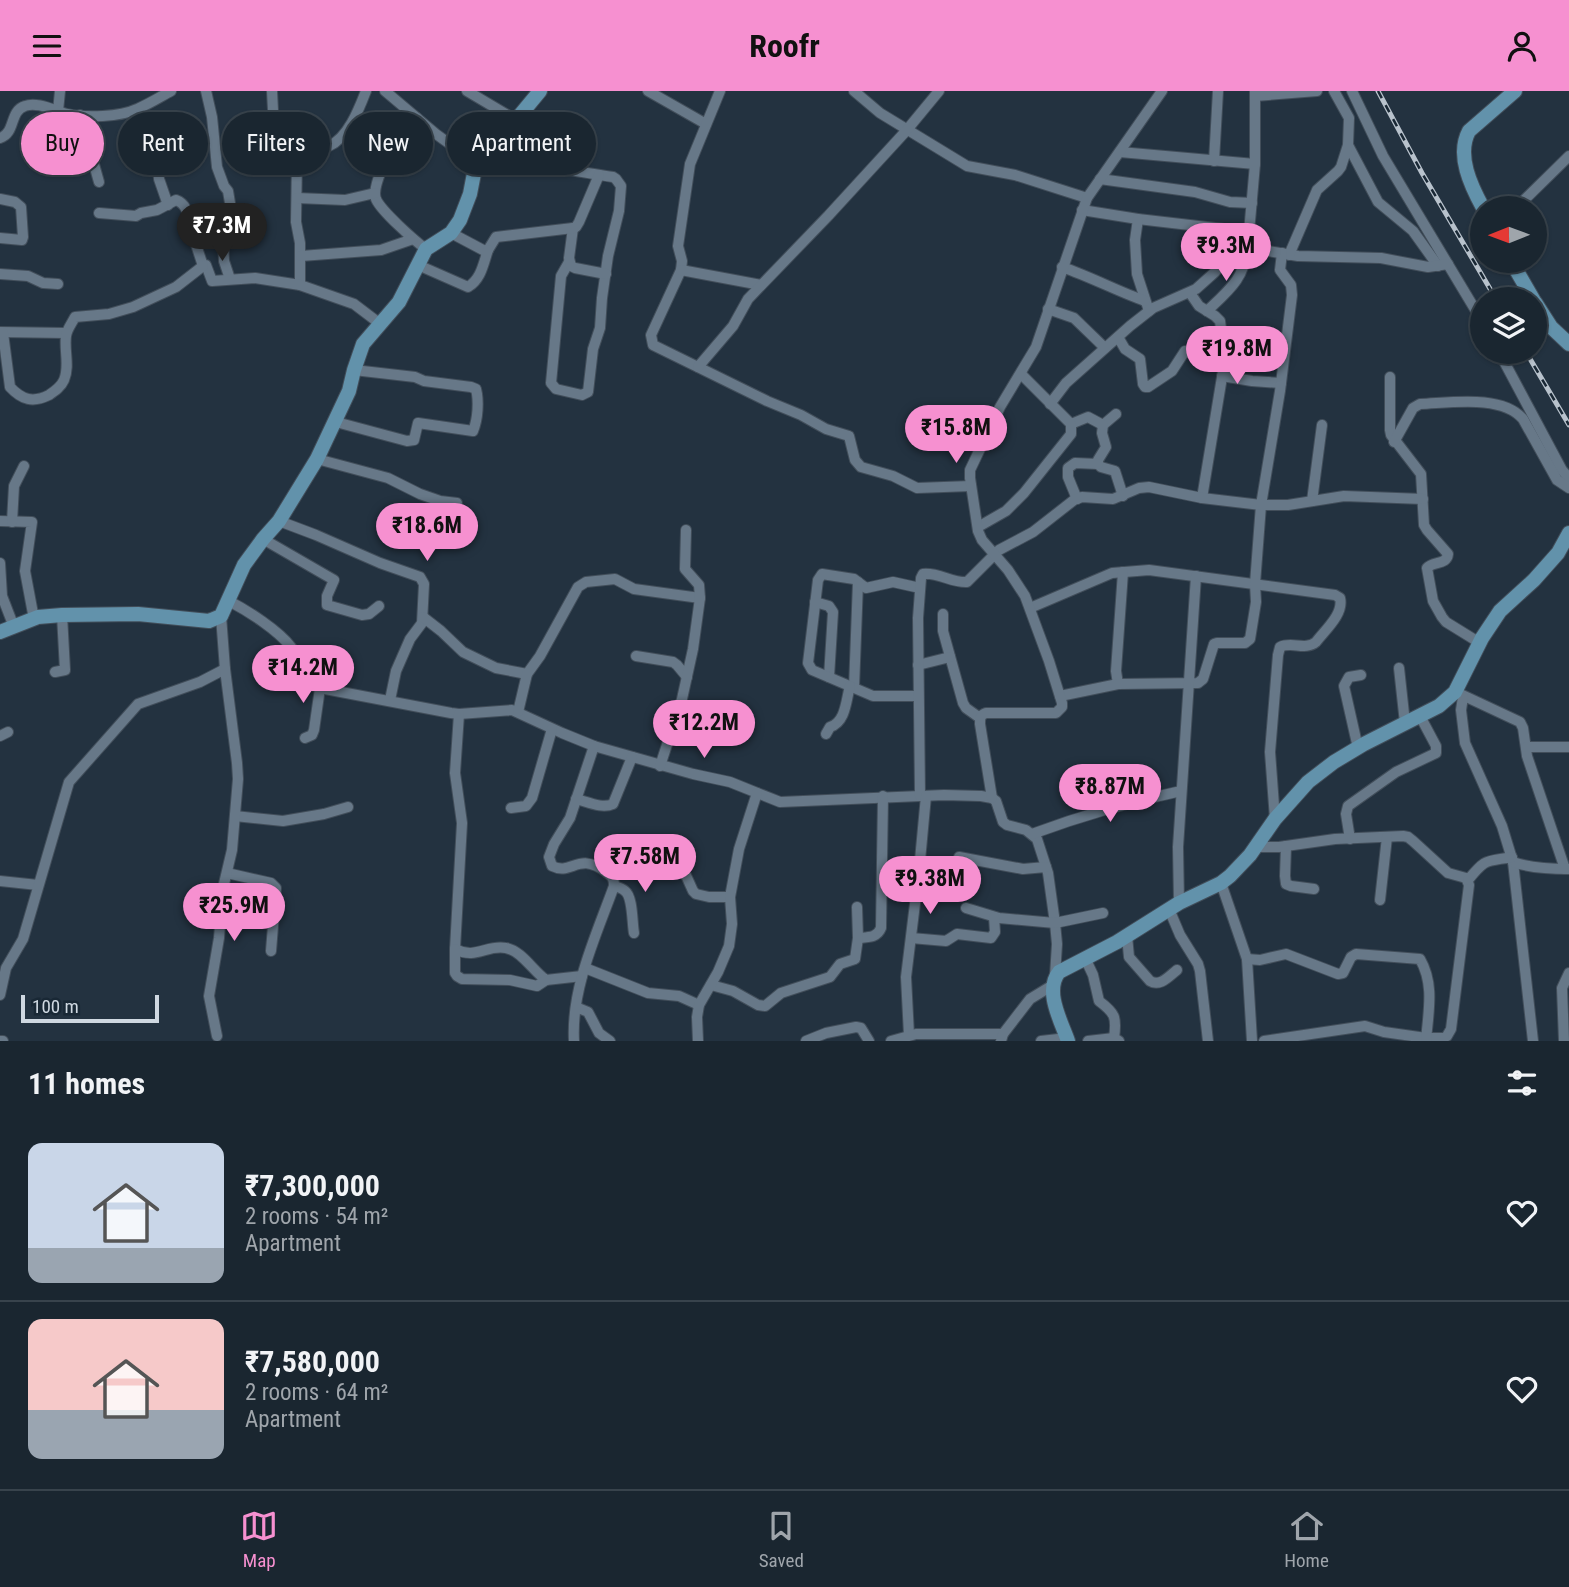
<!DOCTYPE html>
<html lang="en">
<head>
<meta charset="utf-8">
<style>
  :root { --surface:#1a2630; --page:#27323c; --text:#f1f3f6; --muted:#9fa5ab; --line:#38434c; --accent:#f690d0 }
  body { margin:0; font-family:"Roboto Condensed",sans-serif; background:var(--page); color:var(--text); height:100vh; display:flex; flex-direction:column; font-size:26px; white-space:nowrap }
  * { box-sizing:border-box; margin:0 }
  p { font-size:23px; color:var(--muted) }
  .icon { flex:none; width:38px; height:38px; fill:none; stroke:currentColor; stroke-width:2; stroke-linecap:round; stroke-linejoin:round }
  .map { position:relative; height:950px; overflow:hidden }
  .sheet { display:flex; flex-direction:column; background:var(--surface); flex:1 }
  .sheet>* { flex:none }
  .guide { position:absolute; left:21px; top:21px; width:700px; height:63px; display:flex; gap:14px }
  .needle { width:46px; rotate:269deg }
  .buttons { position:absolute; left:1470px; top:105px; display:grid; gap:14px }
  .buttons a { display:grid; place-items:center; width:77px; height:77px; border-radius:50%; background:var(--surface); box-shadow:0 2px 5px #0004,0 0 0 2px var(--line); font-size:35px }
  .scale { position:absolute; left:21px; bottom:18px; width:138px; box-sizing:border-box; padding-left:7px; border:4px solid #cfd8e1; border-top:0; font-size:19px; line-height:24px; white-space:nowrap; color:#cfd8e1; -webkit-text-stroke:5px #192835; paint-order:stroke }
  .price { position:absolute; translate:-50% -60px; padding:0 16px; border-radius:24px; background:var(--accent); color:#111; font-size:23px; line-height:46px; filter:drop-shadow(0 2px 4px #0008) }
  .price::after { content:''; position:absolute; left:50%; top:42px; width:21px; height:16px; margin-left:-10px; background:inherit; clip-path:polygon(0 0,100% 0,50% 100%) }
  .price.current { background:#222; color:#fff }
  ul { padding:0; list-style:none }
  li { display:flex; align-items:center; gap:21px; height:175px; padding:0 28px }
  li+li { border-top:2px solid var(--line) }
  li span { display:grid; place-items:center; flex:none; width:196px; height:140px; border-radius:14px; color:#555 }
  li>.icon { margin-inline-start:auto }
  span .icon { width:84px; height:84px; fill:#fffc; stroke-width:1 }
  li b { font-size:30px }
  h2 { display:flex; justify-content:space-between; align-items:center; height:84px; padding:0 28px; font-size:30px }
  .tag { padding:0 24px; border-radius:32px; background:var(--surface); box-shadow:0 2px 5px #0004,0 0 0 2px var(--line); font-size:24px; line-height:63px }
  .tag.current { background:var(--accent); color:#111 }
  header { display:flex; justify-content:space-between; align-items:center; height:91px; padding:0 28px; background:var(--accent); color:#111; font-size:32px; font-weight:700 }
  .menu { display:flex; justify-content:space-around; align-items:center; height:98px; border-top:2px solid var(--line); background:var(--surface); font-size:19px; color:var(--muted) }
  .menu a { display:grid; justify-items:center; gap:4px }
  .menu .current { color:var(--accent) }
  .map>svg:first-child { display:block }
</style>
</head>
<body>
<header><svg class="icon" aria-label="menu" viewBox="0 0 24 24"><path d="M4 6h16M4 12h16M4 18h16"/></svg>Roofr<svg class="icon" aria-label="person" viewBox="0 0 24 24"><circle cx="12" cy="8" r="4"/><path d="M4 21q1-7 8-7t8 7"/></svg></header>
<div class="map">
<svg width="1569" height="950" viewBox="0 0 1569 950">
  <rect width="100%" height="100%" fill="#233240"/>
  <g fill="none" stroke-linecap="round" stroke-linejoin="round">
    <defs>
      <g id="street">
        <path d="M206 0 212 26 217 76 224 95 228 100 232 124V136L223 149 224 170 230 188"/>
        <path d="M272 0 275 59 277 62H294L297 68 296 131 300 152V194"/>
        <path d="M385 0 436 43 476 72"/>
        <path d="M467 0 516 29"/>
        <path d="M648 0 706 33"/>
        <path d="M720 0 690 73 678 155 682 170 681 179 651 244 653 254 767 310 801 324 826 338 849 345 855 369 861 376 893 385 917 397 971 395"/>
        <path d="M854 0 880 22 967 75 1015 84 1087 107"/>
        <path d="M1352 0 1383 65 1482 230"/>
        <path d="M1255 5 1317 0"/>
        <path d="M58 20 60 0"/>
        <path d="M80 24 99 91"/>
        <path d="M417 27C411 34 405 40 399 47 391 57 371 95 376 108 381 120 415 150 426 158"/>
        <path d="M154 40 159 88 168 114"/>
        <path d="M0 47C16 42 9 20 25 15 37 10 55 20 67 23 86 27 120 26 137 18 149 13 160 6 171 0"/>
        <path d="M494 53C529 76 572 79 613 86L616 88 621 95 619 120 608 165 602 207 600 237 593 258 588 301 582 304 556 298 551 292 561 185 569 171"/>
        <path d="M1348 54 1378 111 1413 140 1438 175"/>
        <path d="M1120 61 1255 73"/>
        <path d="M296 64C307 61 319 59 329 55 348 47 359 18 366 0"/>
        <path d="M1214 70 1218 0"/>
        <path d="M1100 88 1195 101 1230 111 1252 112"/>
        <path d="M297 107 345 109 375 102"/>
        <path d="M0 108 15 111 21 116 23 146 22 149 0 147"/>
        <path d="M1516 117 1569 65"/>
        <path d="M1082 119 1138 128 1250 141"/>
        <path d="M99 122 136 125 141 122 157 119 176 109C185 112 189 122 189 132L203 175 206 174 212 190 255 187 300 194 354 213 379 232"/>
        <path d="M1138 128 1135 149 1137 183 1149 220"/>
        <path d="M573 137 569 167 571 175 575 177 606 183"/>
        <path d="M451 142 485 160 488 159 496 146 573 137 576 136 579 131 599 84"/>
        <path d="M1248 153 1256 158 1298 165 1381 167 1428 176 1448 173"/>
        <path d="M1289 164 1317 99 1338 80 1341 76 1348 54 1349 27 1334 0"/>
        <path d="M301 165 381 159 413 148"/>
        <path d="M418 174 468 196C481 188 483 174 488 159"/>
        <path d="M1062 176C1091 186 1117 200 1145 210"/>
        <path d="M681 179 761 194"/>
        <path d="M0 183 28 185 43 192 58 193"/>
        <path d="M1190 202 1199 215 1215 225 1220 230 1225 268 1202 407"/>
        <path d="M1048 218 1074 227 1105 257"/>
        <path d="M1207 220C1226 202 1248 185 1245 157"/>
        <path d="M0 241 66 242"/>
        <path d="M3 242 10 296C22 309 33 312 49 304 55 300 61 296 64 289 70 275 64 260 66 245 67 238 72 232 75 226L109 223 133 216 176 196 203 175"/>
        <path d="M1118 246 1125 258 1140 268 1143 293 1145 296H1148L1172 280 1185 260"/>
        <path d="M1499 261 1562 379 1569 387"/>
        <path d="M698 276 733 235 748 208 828 125 906 40 939 0"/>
        <path d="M1222 285 1252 290 1281 292"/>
        <path d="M1390 286V339L1391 344 1421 383 1424 434 1427 439 1448 463C1447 474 1433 470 1427 477L1433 510 1442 526 1446 531 1480 552"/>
        <path d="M1050 313 1066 292 1130 235 1153 217 1196 198 1215 181 1230 163 1242 159 1248 153 1255 73V0"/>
        <path d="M1116 323 1103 334 1102 342 1106 356 1098 369V373L1101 376 1115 380 1123 405"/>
        <path d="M336 331 407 350 414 349 418 332 473 340C478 328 479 310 476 298L471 296 424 290 415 286 354 279"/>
        <path d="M1071 333 1088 326 1103 334"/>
        <path d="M1394 351 1413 317 1420 313C1449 312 1502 303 1523 328L1557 389 1569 397"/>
        <path d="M317 368 388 387 420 403 440 410 457 412"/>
        <path d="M1077 408 1068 386V377L1075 372 1098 373"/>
        <path d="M1312 410 1322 334"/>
        <path d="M0 430 32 431 25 480 34 528"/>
        <path d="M279 430 316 444 380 472 420 486 424 493 422 532 410 548 396 580 390 609"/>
        <path d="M12 431 14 395 24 375"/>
        <path d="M978 436 1006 420 1024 402 1071 343V333L1021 283"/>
        <path d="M263 448 334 489 327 505V514L362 524 369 523 379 515"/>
        <path d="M0 472 2 505 14 536"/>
        <path d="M229 510C248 520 278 539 291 556 306 576 284 585 320 597L451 622 459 623 512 619 562 642 594 655 693 683 730 691 780 711 944 704 981 705 992 707 996 710 1003 731 1007 734 1026 739 1037 748 1048 782 1055 832 1057 853 1055 885"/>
        <path d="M815 511 829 515 833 521 829 586"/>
        <path d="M1030 517 1112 482 1149 479 1335 504 1340 507C1344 523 1325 539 1316 551 1305 560 1292 550 1280 556L1278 564 1270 661 1275 728"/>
        <path d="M943 523V540L963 612 966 617 980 627"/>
        <path d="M423 526 441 540 463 561 496 577 527 583"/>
        <path d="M636 565 673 571 677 574 687 586"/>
        <path d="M918 574 950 566"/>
        <path d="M1399 577 1405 632"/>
        <path d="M55 581 65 579 62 524"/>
        <path d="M1118 593 1116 580 1123 481"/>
        <path d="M854 597 858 491"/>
        <path d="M1458 602 1520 631 1523 637 1527 665 1565 778"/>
        <path d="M918 605H873L812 579 808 572 818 489 822 483 854 488 866 497 893 491 920 497"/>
        <path d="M1060 605 1118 593 1198 592 1203 588 1214 553 1217 552H1245L1250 548 1256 511 1255 493 1261 414 1280 300 1292 204 1291 194 1280 179 1282 162"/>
        <path d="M1463 606 1461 619 1465 652 1502 735 1513 771 1533 950"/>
        <path d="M518 621 527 583 540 565 578 496 586 491 615 488 634 498 700 507"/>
        <path d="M459 623 455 682 462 732 455 858C476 869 487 853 506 857 522 860 533 880 546 889L582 885"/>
        <path d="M826 643 830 636C846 631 846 609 850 595"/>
        <path d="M0 645 8 641"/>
        <path d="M305 647 312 644 314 639 320 597"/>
        <path d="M1526 656H1569"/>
        <path d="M1358 657 1344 595 1349 586 1361 584"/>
        <path d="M660 675 682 608 693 558 700 507 699 494 685 478 686 439"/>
        <path d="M920 705 918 527 921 487 923 483C938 481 952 492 967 491L999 459 1033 441 1074 409 1082 406 1113 408 1139 397 1149 396 1202 407 1261 414H1288L1344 405 1423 408"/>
        <path d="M992 707 980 633C980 627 980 624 986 622H1056L1062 616V612L1049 570 1025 505 1008 479 982 449 978 440 970 387V379L1000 316 1036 256 1087 107 1162 0"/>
        <path d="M576 708C588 711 602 718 613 713L632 666"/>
        <path d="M511 717 526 715 532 707 552 638"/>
        <path d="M235 725 283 730 324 723 348 716"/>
        <path d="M1032 743C1083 724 1129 711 1181 700"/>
        <path d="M1350 748 1346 723 1348 715 1396 681 1436 662V655L1420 625"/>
        <path d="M1286 755 1285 785 1286 793 1291 795 1314 798"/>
        <path d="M1255 756H1279L1335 748 1403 745 1408 746 1413 750 1448 782 1466 787 1469 794 1451 938 1447 945 1443 947H1426L1384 941 1365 935 1264 950"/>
        <path d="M959 766 1023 778 1046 776"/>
        <path d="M1513 771C1530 777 1551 778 1569 778"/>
        <path d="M599 775 621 753 630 750 653 756 666 773 679 777 684 780 693 800 696 803 709 806H730"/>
        <path d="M227 782 271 792 276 797 271 860"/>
        <path d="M882 785 919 780"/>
        <path d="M1468 789C1486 767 1485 771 1512 766"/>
        <path d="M0 790 38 794"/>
        <path d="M1221 792 1247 868 1252 950"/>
        <path d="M614 795C618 796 622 797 625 800 633 806 632 832 634 842"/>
        <path d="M1380 809 1387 746"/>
        <path d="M1179 812 1178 756 1196 485"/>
        <path d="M966 817 999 827 1055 832 1103 822"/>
        <path d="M1169 818 1180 844 1198 873 1200 880 1208 950"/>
        <path d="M1127 845 1129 866 1150 890C1160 896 1168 886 1177 879"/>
        <path d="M858 847C868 846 877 847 881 837L883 705"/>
        <path d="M911 847 946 850 957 843 991 847 995 841 994 826"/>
        <path d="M455 858V882L457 885 462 888 510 889 537 895 546 889"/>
        <path d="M1085 867 1093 884 1099 910C1115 922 1117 926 1114 947"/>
        <path d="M1247 868 1260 869 1286 863 1338 883 1343 882 1351 866 1356 863 1420 868C1435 894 1428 922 1426 950"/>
        <path d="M585 877 648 902 679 905 699 914"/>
        <path d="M711 894 733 900 758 914 765 915 781 902 830 886 840 873 855 868 858 847 857 816"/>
        <path d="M0 904 6 877 23 848 69 691 138 613 200 591 225 578"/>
        <path d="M576 916 588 921 599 942 610 950"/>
        <path d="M909 944 906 886 919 780 926 705"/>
        <path d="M217 945 209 905 219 847 223 797 232 759 238 688 237 672 225 578 221 525"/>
        <path d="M0 950H3"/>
        <path d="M574 950C571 897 596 845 614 795 614 788 613 786 606 781 578 760 572 785 552 775L549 766 554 753 570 727 594 655"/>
        <path d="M698 950 697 926 699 914 718 881 729 855 732 833 730 806 739 758 757 702"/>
        <path d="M806 950 826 942 856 936 861 937 869 950"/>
        <path d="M891 950 916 943H1003"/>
        <path d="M1001 950 1003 943 1030 908 1053 894"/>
        <path d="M1041 950 1067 947"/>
        <path d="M1088 950 1114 947 1119 950"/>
        <path d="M1564 950 1562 897 1569 882"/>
      </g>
      <g id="secondary">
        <path d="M1483 117C1471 95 1456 64 1469 40L1515 0"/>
        <path d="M1511 170 1533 208"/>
        <path d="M1535 211 1551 236 1569 253"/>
        <path d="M0 541 38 526 62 524 138 523 209 530 221 525 244 474 263 448 279 430 317 368 349 300 354 279 363 253 399 211 426 158 451 142 460 129 470 103 476 72 479 68 516 29 540 0"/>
        <path d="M1068 950C1061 930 1044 900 1059 881L1117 851 1179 812 1221 792 1230 785 1250 764 1275 728 1308 691 1334 671 1364 653 1439 615 1455 601 1482 547 1500 520 1534 489 1558 462 1569 442"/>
      </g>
    </defs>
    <use href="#street" stroke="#424e5a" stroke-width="12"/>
    <use href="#secondary" stroke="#424e5a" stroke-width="16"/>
    <use href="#street" stroke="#677888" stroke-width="10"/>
    <use href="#secondary" stroke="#6292ab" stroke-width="14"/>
    <defs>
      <g id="rail">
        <path d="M1378 0 1422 82 1496 208"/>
        <path d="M1526 261 1569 334"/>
      </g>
    </defs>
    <use href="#rail" stroke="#b8c2cc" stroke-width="5"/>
    <use href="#rail" stroke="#192835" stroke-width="2.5" stroke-dasharray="8" stroke-linecap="butt"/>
  </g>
</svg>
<div class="buttons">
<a><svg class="needle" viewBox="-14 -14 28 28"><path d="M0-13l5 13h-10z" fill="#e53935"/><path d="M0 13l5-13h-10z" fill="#9fa5ab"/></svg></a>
<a><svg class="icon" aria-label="layers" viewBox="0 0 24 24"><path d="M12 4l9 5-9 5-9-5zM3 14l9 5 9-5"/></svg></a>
</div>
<div class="scale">100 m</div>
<b class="price current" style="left:222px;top:172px">₹7.3M</b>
<b class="price" style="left:1226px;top:192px">₹9.3M</b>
<b class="price" style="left:1237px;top:295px">₹19.8M</b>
<b class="price" style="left:956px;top:374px">₹15.8M</b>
<b class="price" style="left:427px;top:472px">₹18.6M</b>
<b class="price" style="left:303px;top:614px">₹14.2M</b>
<b class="price" style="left:704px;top:669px">₹12.2M</b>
<b class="price" style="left:1110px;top:733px">₹8.87M</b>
<b class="price" style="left:645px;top:803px">₹7.58M</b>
<b class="price" style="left:930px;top:825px">₹9.38M</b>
<b class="price" style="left:234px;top:852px">₹25.9M</b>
<div class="guide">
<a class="tag current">Buy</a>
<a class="tag">Rent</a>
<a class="tag">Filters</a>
<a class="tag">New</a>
<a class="tag">Apartment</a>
</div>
</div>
<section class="sheet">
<h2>11 homes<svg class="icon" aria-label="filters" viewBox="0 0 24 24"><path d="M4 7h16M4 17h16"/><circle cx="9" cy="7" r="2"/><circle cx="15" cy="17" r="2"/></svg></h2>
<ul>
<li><span style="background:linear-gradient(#c9d6e8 75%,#9aa5b1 0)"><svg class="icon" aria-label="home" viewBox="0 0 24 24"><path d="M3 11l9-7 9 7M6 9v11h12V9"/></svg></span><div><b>₹7,300,000</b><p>2 rooms · 54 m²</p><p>Apartment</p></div><svg class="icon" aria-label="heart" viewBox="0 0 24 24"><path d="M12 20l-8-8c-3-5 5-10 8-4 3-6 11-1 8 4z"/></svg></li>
<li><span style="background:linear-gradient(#f6c9c9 65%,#9aa5b1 0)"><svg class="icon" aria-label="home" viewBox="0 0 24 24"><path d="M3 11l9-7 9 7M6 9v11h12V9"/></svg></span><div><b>₹7,580,000</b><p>2 rooms · 64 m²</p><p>Apartment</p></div><svg class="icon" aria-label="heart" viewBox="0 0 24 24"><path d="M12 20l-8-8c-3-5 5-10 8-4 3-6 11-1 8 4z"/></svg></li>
</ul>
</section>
<nav class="menu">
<a class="current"><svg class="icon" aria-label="map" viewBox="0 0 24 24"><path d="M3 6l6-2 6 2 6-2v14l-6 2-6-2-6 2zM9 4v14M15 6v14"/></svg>Map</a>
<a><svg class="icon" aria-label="saved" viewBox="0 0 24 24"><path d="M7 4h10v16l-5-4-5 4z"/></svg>Saved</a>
<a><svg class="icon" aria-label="home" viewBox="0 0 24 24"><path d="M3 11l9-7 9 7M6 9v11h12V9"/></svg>Home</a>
</nav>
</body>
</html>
